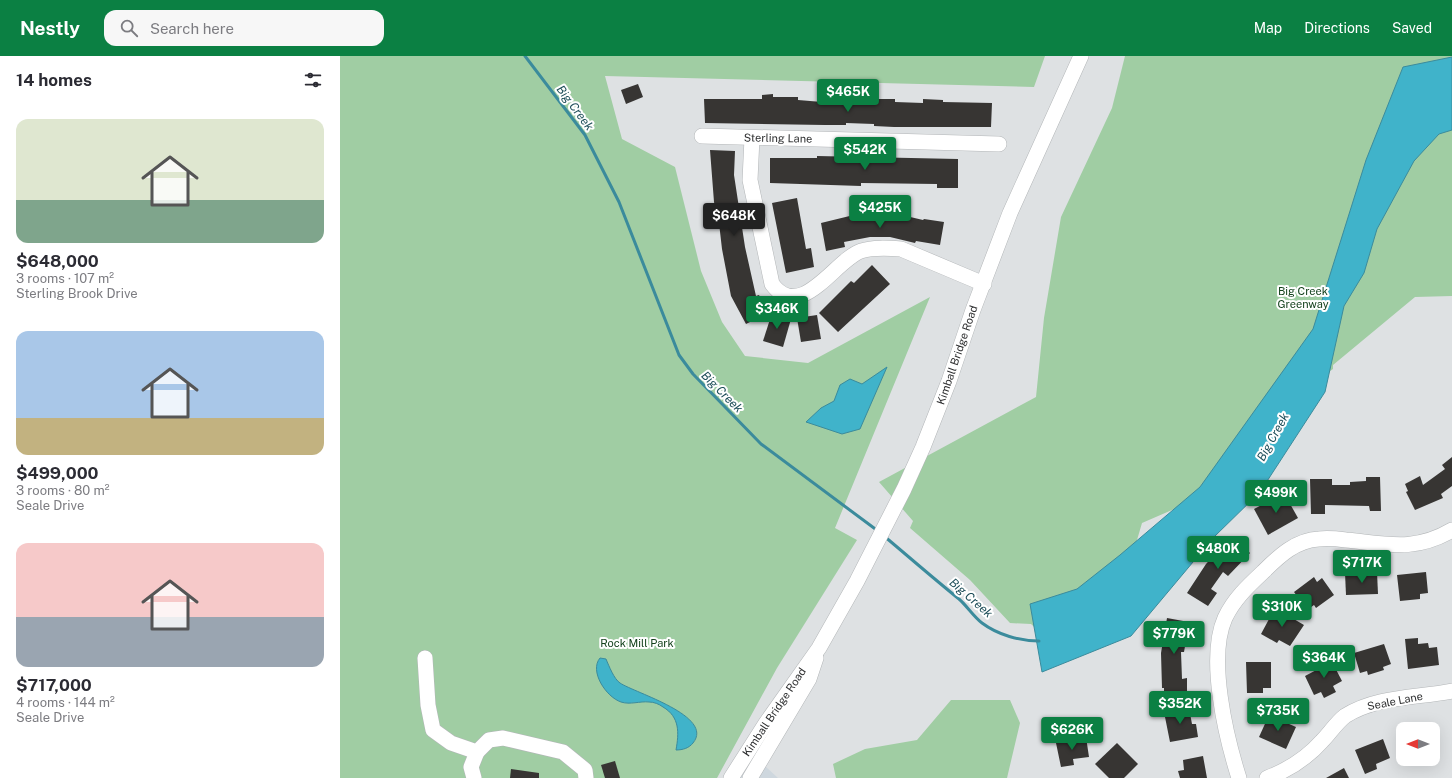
<!DOCTYPE html>
<html lang="en">
<head>
<meta charset="utf-8">
<style>
  :root { --surface:#fff; --page:#f7f7f7; --text:#2b2b33; --muted:#7c7c81; --accent:#0b8043 }
  body { margin:0; font-family:"Public Sans",sans-serif; background:var(--page); color:var(--text); height:100vh; display:flex; flex-direction:column; font-size:15px; white-space:nowrap }
  * { box-sizing:border-box; margin:0 }
  p { font-size:13px; color:var(--muted) }
  .icon { flex:none; width:22px; height:22px; fill:none; stroke:currentColor; stroke-width:2; stroke-linecap:round; stroke-linejoin:round }
  .map { position:relative; flex:1; overflow:hidden }
  .sheet { display:flex; flex-direction:column; background:var(--surface); width:340px }
  .sheet>* { flex:none }
  .needle { width:26px; rotate:270deg }
  .tools { position:absolute; left:1056px; top:666px; display:grid; gap:8px }
  .tools a { display:grid; place-items:center; width:44px; height:44px; border-radius:8px; background:var(--surface); box-shadow:0 4px 16px #0002; font-size:20px }
  .price { position:absolute; translate:-50% -34px; padding:0 9px; border-radius:4px; background:var(--accent); color:#fff; font-size:13px; line-height:26px; filter:drop-shadow(0 1px 2px #0008) }
  .price::after { content:''; position:absolute; left:50%; top:24px; width:12px; height:9px; margin-left:-6px; background:inherit; clip-path:polygon(0 0,100% 0,50% 100%) }
  .price.current { background:#222; color:#fff }
  ul { padding:0; list-style:none }
  li { display:grid; align-content:center; gap:8px; height:212px; padding:0 16px }
  li span { display:grid; place-items:center; height:124px; border-radius:12px; color:#555 }
  li>.icon { margin-inline-start:auto }
  span .icon { width:72px; height:72px; fill:#fffc; stroke-width:1 }
  li b { font-size:17px }
  h2 { display:flex; justify-content:space-between; align-items:center; height:48px; padding:0 16px; font-size:17px }
  header { display:flex; align-items:center; gap:24px; box-sizing:border-box; height:56px; padding:0 20px; background:var(--accent); color:#fff }
  header strong { font-size:19px }
  nav { display:flex; gap:22px; margin-inline-start:auto; font-size:14px }
  .search { width:280px; height:36px; background:var(--page); display:flex; align-items:center; gap:10px; box-sizing:border-box; padding:0 14px; border-radius:12px; color:var(--muted); font-size:15px }
  main { display:flex; flex:1; min-height:0 }
  .map>svg:first-child { display:block }
</style>
</head>
<body>
<header>
<strong>Nestly</strong>
<div class="search"><svg class="icon" aria-label="search" viewBox="0 0 24 24"><circle cx="10" cy="10" r="6"/><path d="M15 15l6 6"/></svg>Search here</div>
<nav><a>Map</a><a>Directions</a><a>Saved</a></nav>
</header>
<main>
<section class="sheet">
<h2>14 homes<svg class="icon" aria-label="filters" viewBox="0 0 24 24"><path d="M4 7h16M4 17h16"/><circle cx="9" cy="7" r="2"/><circle cx="15" cy="17" r="2"/></svg></h2>
<ul>
<li><span style="background:linear-gradient(#dfe7d0 65%,#7fa58c 0)"><svg class="icon" aria-label="home" viewBox="0 0 24 24"><path d="M3 11l9-7 9 7M6 9v11h12V9"/></svg></span><div><b>$648,000</b><p>3 rooms · 107 m²</p><p>Sterling Brook Drive</p></div></li>
<li><span style="background:linear-gradient(#a9c7e8 70%,#c2b280 0)"><svg class="icon" aria-label="home" viewBox="0 0 24 24"><path d="M3 11l9-7 9 7M6 9v11h12V9"/></svg></span><div><b>$499,000</b><p>3 rooms · 80 m²</p><p>Seale Drive</p></div></li>
<li><span style="background:linear-gradient(#f6c9c9 60%,#9aa5b1 0)"><svg class="icon" aria-label="home" viewBox="0 0 24 24"><path d="M3 11l9-7 9 7M6 9v11h12V9"/></svg></span><div><b>$717,000</b><p>4 rooms · 144 m²</p><p>Seale Drive</p></div></li>
</ul>
</section>
<div class="map">
<svg width="1112" height="722" viewBox="0 0 1112 722">
  <rect width="100%" height="100%" fill="#dee1e3"/>
  <path fill="#ced7de" d="M414 700 438 722H400Z"/>
  <g fill="#a0cda3">
    <path d="M0 0H705L694 31 265 20 282 83 335 111 361 215 382 266 405 300 468 307 590 241 495 472 517 484 437 612 377 722H0Z"/>
    <path d="M785 0H1112V240L1075 241 993 309V313L953 341 885 431 802 467 785 525 702 578 691 568 670 567 630 524 570 472 573 465 539 426 696 341 704 262 721 161 772 52Z"/>
    <path d="M611 644H670L680 667 667 722H496L493 708 525 693 577 684Z"/>
  </g>
  <g fill="#40b3ca" stroke="#3b8b9c">
    <path d="M1112 1V74L1099 78 1074 105 1037 173 1024 217 1004 250 985 336 920 436 874 481 791 580 702 616 690 548 737 533 780 499 860 431 973 273 1026 104 1063 11Z"/>
    <path d="M547 311 520 373 502 378 466 366 481 352 494 345 500 329 510 323 522 328Z"/>
    <path d="M260 602 266 603C269 610 274 623 280 627 295 637 375 660 353 687 349 692 343 694 336 694 339 677 340 661 323 651 319 648 314 646 309 646 300 645 290 649 281 646 266 641 249 615 260 602Z"/>
  </g>
  <g fill="none" stroke-linecap="round" stroke-linejoin="round">
    <g stroke="#3b8b9c" stroke-width="3">
      <path d="M185 0 245 79 279 146 339 299 353 318 421 388 538 475"/>
      <path d="M544 480C569 501 593 522 619 543 627 550 633 560 642 567 658 579 680 585 699 585"/>
    </g>
  </g>
  <g fill="#373533">
    <path d="M298 28 303 41 286 48 281 34Z"/>
    <path d="M433 38V41H458V44L482 46 535 45V43H555V46L583 47V43L603 44V46L652 47 651 71H554L534 70V68L506 67V69H485L365 67 364 43H422V39Z"/>
    <path d="M370 94 395 95 394 119 405 191 416 240 419 239 428 257 406 268 391 240 382 193 379 167 374 146Z"/>
    <path d="M477 100 618 103V132H597V128L521 127V130L430 127V102H477Z"/>
    <path d="M457 142 466 193 471 192 474 211 446 217 432 147Z"/>
    <path d="M526 156H549L583 164 584 163 604 166 600 189 576 185 575 187 550 181H530L504 186 505 191 486 195 481 167Z"/>
    <path d="M532 209 550 228 498 276 479 257 511 225 514 227Z"/>
    <path d="M432 257 451 263 443 291 423 285Z"/>
    <path d="M477 259 481 283 461 286 457 262Z"/>
    <path d="M1112 401V430L1101 438 1103 442 1075 454 1066 436 1068 435 1065 428 1080 420 1083 429 1105 413 1102 409Z"/>
    <path d="M1026 421H1040L1041 455H1030L1029 450 985 449V458H971L970 423H992V429H1010V426L1026 425Z"/>
    <path d="M944 437 958 462 928 479 914 453Z"/>
    <path d="M892 480 910 497 888 520 883 516 871 533 877 537 868 550 847 537 866 508Z"/>
    <path d="M1037 516 1038 538 1006 539 1005 517Z"/>
    <path d="M1086 516 1088 537 1080 538V543L1060 545 1057 519Z"/>
    <path d="M974 521 977 526 982 522 994 539 976 552 974 549 967 554 954 536Z"/>
    <path d="M935 552 964 569 950 590 939 584 937 587 921 578Z"/>
    <path d="M827 562 854 567 852 579H847L844 596H841L842 623 847 622V635L824 636V632H822L821 597Z"/>
    <path d="M1078 582V588L1088 587 1089 592 1097 591 1099 609 1068 613 1065 583Z"/>
    <path d="M1044 588 1051 608 1043 611 1044 614 1028 619 1027 615 1020 617 1014 597Z"/>
    <path d="M989 600 1002 625 993 630 996 636 984 642 981 636 974 639 965 620 982 611 979 605Z"/>
    <path d="M906 606H931V632H923V637H907Z"/>
    <path d="M849 652 852 668H856L858 681 830 686 824 656Z"/>
    <path d="M929 659 956 671 946 693 919 681Z"/>
    <path d="M746 681 749 701 733 703 734 709 721 711 716 687Z"/>
    <path d="M1043 683 1050 702 1036 708 1037 713 1025 718 1015 694Z"/>
    <path d="M777 687 798 708 784 722H769L755 708Z"/>
    <path d="M863 700 867 722H840L838 715 844 714 843 704Z"/>
    <path d="M275 705 280 722H265L261 709Z"/>
    <path d="M1004 712 1009 722H986Z"/>
    <path d="M171 713 199 717V722H170Z"/>
  </g>
  <g fill="none" stroke-linecap="round" stroke-linejoin="round">
    <defs>
      <g id="minor">
        <path d="M362 80 659 88"/>
        <path d="M412 82 410 124 432 228C461 267 495 204 521 195 533 191 548 192 561 193L644 228"/>
        <path d="M85 602 88 649 93 674 111 687 137 696 149 684 163 682 223 696 245 714 246 722"/>
        <path d="M134 722 131 711 137 696"/>
        <path d="M391 722 426 667 479 592 517 525 564 433 583 391 609 325 633 254 670 157 741 0"/>
        <path d="M410 722 469 623 476 602"/>
        <path d="M899 722C886 681 867 602 885 562 894 543 908 530 923 516 939 500 956 484 979 483 988 482 998 483 1006 484 1047 488 1075 496 1112 474"/>
        <path d="M927 722C948 714 967 702 982 685 990 677 996 667 1005 660 1036 640 1077 642 1112 635"/>
      </g>
    </defs>
    <use href="#minor" stroke="#b3b6b8" stroke-width="16"/>
    <use href="#minor" stroke="#fff" stroke-width="15"/>
  </g>
  <g text-anchor="middle" stroke-width="4" stroke-linejoin="round" paint-order="stroke">
    <g font-size="11" fill="#2e2f30" stroke="#fff">
      <text transform="translate(438 82) rotate(1)" y="4">Sterling Lane</text>
      <text transform="translate(617 299) rotate(-71)" y="4">Kimball Bridge Road</text>
      <text transform="translate(1055 645) rotate(-11)" y="4">Seale Lane</text>
      <text transform="translate(434 656) rotate(-56)" y="4">Kimball Bridge Road</text>
    </g>
    <g font-size="11" fill="#13411c" stroke="#fff">
      <text x="963" y="239">Big Creek<tspan x="963" dy="13">Greenway</tspan></text>
      <text x="297" y="591">Rock Mill Park</text>
    </g>
    <g font-size="12" font-style="italic" fill="#1d4d58" stroke="#fff">
      <text transform="translate(235 52) rotate(53)" y="4">Big Creek</text>
      <text transform="translate(382 336) rotate(45)" y="4">Big Creek</text>
      <text transform="translate(933 381) rotate(-61)" y="4">Big Creek</text>
      <text transform="translate(631 542) rotate(41)" y="4">Big Creek</text>
    </g>
  </g>
</svg>
<div class="tools">
<a><svg class="needle" viewBox="-14 -14 28 28"><path d="M0-13l5 13h-10z" fill="#e53935"/><path d="M0 13l5-13h-10z" fill="#7c7c81"/></svg></a>
</div>
<b class="price" style="left:508px;top:57px">$465K</b>
<b class="price" style="left:525px;top:115px">$542K</b>
<b class="price" style="left:540px;top:173px">$425K</b>
<b class="price current" style="left:394px;top:181px">$648K</b>
<b class="price" style="left:437px;top:274px">$346K</b>
<b class="price" style="left:936px;top:458px">$499K</b>
<b class="price" style="left:878px;top:514px">$480K</b>
<b class="price" style="left:1022px;top:528px">$717K</b>
<b class="price" style="left:942px;top:572px">$310K</b>
<b class="price" style="left:834px;top:599px">$779K</b>
<b class="price" style="left:984px;top:623px">$364K</b>
<b class="price" style="left:840px;top:669px">$352K</b>
<b class="price" style="left:938px;top:676px">$735K</b>
<b class="price" style="left:732px;top:695px">$626K</b>
</div>
</main>
</body>
</html>
